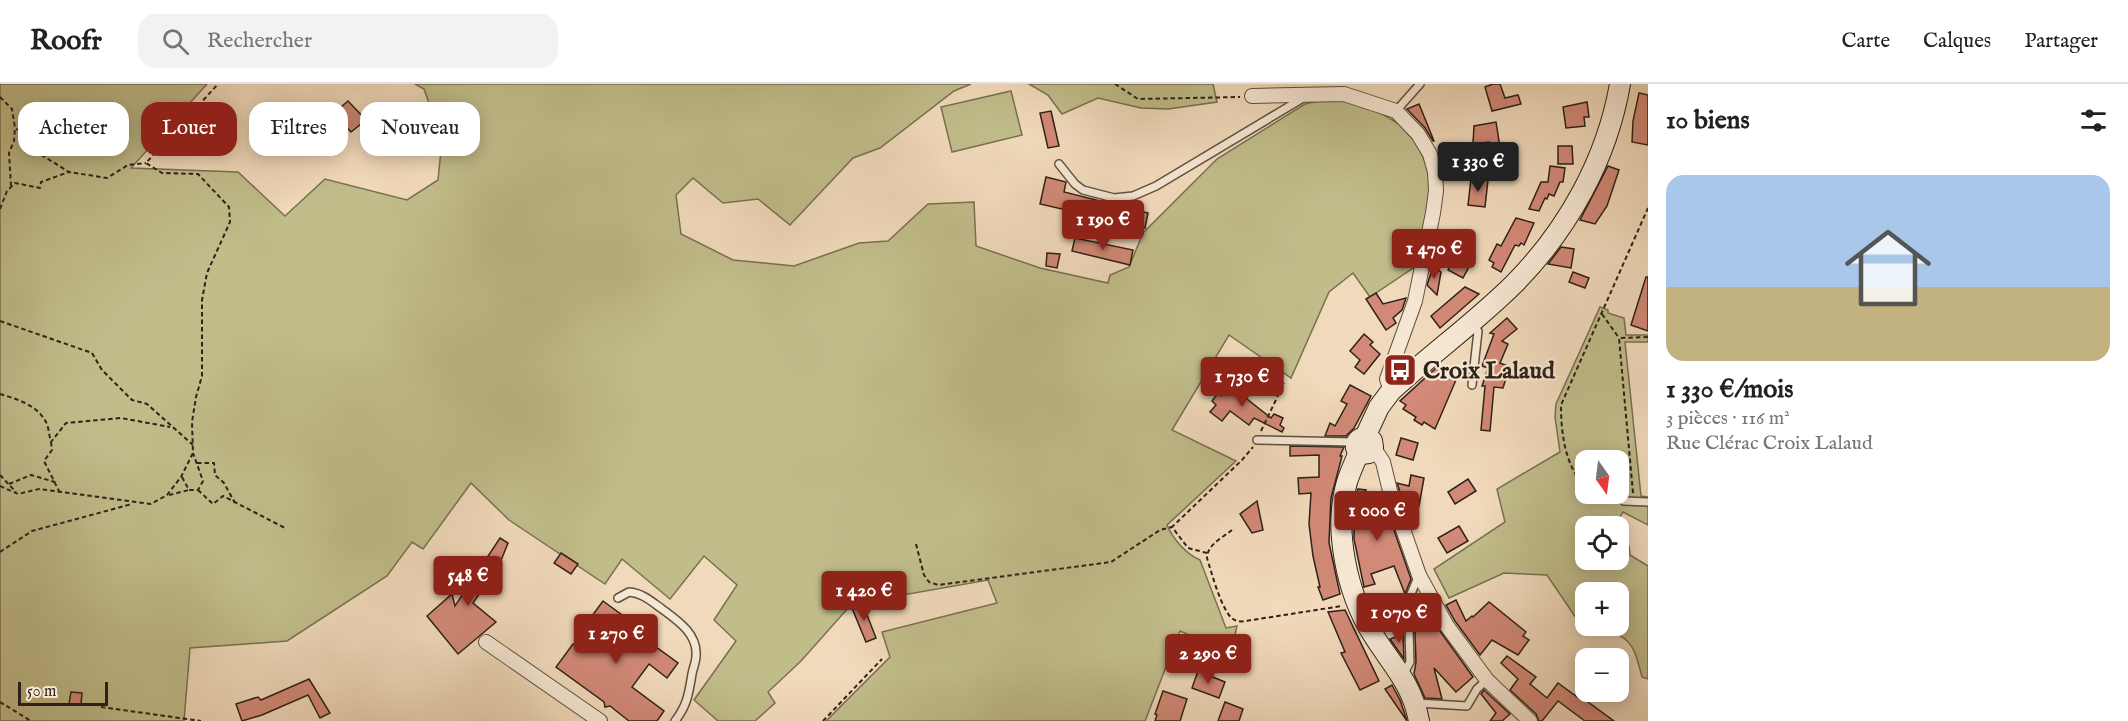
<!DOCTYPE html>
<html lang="fr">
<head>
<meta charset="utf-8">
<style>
  :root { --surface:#fff; --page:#f2f2f2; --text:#222; --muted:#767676; --line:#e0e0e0; --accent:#8f2418 }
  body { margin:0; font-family:"IM FELL English",serif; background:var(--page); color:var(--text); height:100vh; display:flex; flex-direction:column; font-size:22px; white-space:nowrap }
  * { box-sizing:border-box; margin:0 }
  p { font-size:20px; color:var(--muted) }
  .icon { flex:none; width:33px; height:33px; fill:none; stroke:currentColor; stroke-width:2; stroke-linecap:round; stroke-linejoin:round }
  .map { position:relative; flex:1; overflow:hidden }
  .panel { display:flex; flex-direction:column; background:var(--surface); width:480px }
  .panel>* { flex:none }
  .hud { position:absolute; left:18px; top:18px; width:570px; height:54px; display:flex; gap:12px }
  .needle { width:39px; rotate:166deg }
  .controls { position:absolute; left:1575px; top:366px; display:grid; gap:12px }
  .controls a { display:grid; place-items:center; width:54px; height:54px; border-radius:12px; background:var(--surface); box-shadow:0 3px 15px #0003; font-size:30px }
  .scale { position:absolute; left:18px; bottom:15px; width:90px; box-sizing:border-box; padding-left:6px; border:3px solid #2e2218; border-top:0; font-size:16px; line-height:21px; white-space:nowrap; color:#2e2218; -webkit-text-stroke:4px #f6e7d3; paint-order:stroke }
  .price { position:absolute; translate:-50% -51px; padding:0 14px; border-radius:6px; background:var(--accent); color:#fff; font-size:20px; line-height:39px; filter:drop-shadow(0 2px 3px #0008) }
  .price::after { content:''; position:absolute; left:50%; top:36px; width:18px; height:14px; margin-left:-9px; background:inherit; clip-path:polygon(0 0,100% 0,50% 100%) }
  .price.current { background:#222; color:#fff }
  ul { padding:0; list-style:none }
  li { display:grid; align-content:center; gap:12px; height:318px; padding:0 18px }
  li span { display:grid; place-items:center; height:186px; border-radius:18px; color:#555 }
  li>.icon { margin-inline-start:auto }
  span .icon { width:108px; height:108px; fill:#fffc; stroke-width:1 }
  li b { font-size:26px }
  h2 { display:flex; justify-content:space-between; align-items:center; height:72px; padding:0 18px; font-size:26px }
  .pill { padding:0 21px; border-radius:18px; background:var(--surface); box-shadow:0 3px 15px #0003; font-size:21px; line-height:54px }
  .pill.current { background:var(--accent); color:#fff }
  header { display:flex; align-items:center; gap:36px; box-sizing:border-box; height:84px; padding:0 30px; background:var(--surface); border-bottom:2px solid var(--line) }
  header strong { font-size:28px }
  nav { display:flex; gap:33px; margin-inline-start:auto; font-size:21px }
  .search { width:420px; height:54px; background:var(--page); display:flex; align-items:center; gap:15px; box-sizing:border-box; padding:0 21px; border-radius:18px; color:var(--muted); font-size:22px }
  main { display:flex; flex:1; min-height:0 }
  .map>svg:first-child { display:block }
</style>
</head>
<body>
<header>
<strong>Roofr</strong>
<div class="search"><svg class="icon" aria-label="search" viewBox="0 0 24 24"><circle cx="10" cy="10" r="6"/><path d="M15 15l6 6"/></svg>Rechercher</div>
<nav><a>Carte</a><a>Calques</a><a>Partager</a></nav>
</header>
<main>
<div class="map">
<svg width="1648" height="637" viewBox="0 0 1648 637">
  <rect width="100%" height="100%" fill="#f1dabb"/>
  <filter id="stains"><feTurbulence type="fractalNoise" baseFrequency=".00333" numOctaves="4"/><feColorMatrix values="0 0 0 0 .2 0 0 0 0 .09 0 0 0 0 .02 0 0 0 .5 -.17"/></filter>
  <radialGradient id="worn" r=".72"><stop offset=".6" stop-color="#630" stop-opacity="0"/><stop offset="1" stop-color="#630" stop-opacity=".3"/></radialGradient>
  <g fill="#c1bd8b" stroke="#787052" stroke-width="1.5" fill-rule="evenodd">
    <path d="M0 0H207L131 84 238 88 285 132 325 95 407 116 438 96 442 56 424 5 415 0H971L954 7 880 64 853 74 790 141 758 115 723 119 693 94 676 111 681 150 733 176 794 182 859 159 888 157 928 120 974 118 976 162 1040 184 1108 199 1110 191 1129 183 1143 149 1217 75 1305 20 1327 15 1350 17 1379 28 1399 40 1418 61 1429 87 1430 113 1419 180 1370 213 1353 189 1329 208 1291 294 1229 251 1172 346 1236 377 1167 441C1173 455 1186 470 1200 476L1226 544 1237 542 1231 569 1180 547 1145 637H826L890 573 882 548 997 519 988 496 869 517 867 513 849 523 801 577 768 608 775 619 755 637H718L694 616 736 557 714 536 737 501 704 472 670 515 622 475 605 500 509 436 471 399 423 465 412 458 387 492 287 557 190 564 184 637H0Z"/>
    <path d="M1029 0H1213L1217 18 1168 25 1141 24 1098 14 1062 30 1048 11Z"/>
    <path d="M1011 7 1022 51 952 68 941 23Z"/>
    <path d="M1600 223 1608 226V229L1624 234 1626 251H1648V258H1625L1641 412 1648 413V441L1623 428 1614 442H1586V476H1618L1619 450 1629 462 1630 471 1648 482V595L1642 593C1633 558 1631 554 1597 542H1618V508H1586L1585 538 1576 534 1547 491 1504 489 1449 514 1434 485 1505 438 1497 405 1560 368 1555 333 1556 320ZM1586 376H1618V410H1586Z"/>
  </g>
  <g fill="#d28977" stroke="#2e2218" stroke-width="1.5">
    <path d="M1493 0H1500L1505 14 1518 11 1521 20 1492 27 1485 3Z"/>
    <path d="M1639 9 1648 11V61L1632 58 1633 37Z"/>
    <path d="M348 17 366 36 351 48 334 29Z"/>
    <path d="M1587 18 1589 33H1584L1585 42 1566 44 1563 23Z"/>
    <path d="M1419 20 1434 57H1433L1425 44 1407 25Z"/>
    <path d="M1051 27 1059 62 1048 64 1040 29Z"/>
    <path d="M1496 38 1500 63 1490 64 1489 58 1473 60 1474 42Z"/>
    <path d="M281 42 291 51 276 68 266 59Z"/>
    <path d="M1558 62H1572L1573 80H1558Z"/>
    <path d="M1550 82 1565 84 1563 98H1560L1554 112 1549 110 1547 115 1545 114 1539 127 1529 125 1541 98H1548Z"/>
    <path d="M1608 82 1619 86 1607 122 1595 140 1580 136Z"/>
    <path d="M1046 93 1066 98 1064 108 1148 129 1145 144 1040 120Z"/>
    <path d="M1471 95 1488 96 1485 123 1468 121Z"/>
    <path d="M1516 134 1534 139 1524 161 1521 159 1519 162 1515 161 1501 188 1492 183 1494 179 1489 176 1497 160 1501 162Z"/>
    <path d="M1075 154 1133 166 1130 181 1072 167Z"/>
    <path d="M1561 163 1574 165 1571 184 1548 180Z"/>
    <path d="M1047 169 1060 170 1057 184 1046 182Z"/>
    <path d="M1455 171 1471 179 1463 194 1448 186Z"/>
    <path d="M1433 183 1441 188 1437 211 1427 201Z"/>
    <path d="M1573 188 1589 194 1585 204 1569 198Z"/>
    <path d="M1646 193H1648V247L1631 241Z"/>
    <path d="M1465 203 1479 210 1440 244 1431 232Z"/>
    <path d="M1376 209 1383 220 1406 214 1402 226 1393 234 1396 239 1386 246 1366 215Z"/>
    <path d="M1507 234 1517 245 1502 257 1508 260 1500 279 1513 284 1511 292 1507 291 1503 304 1494 303 1490 347 1481 346 1485 302H1482L1488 284 1482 282 1494 250 1490 249Z"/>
    <path d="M1364 250 1373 258 1370 261 1380 270 1364 290 1355 283 1360 276 1350 267Z"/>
    <path d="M1437 283 1445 291 1456 296 1435 345 1424 338 1422 341 1414 336 1416 333 1403 325 1406 321 1400 317Z"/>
    <path d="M1233 298 1245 307 1242 311 1271 334 1274 330 1283 334 1280 341 1284 344 1282 348 1254 334 1249 341 1230 327 1222 337 1210 328 1216 321 1212 317 1218 309 1222 312Z"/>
    <path d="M1350 301 1371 312 1354 344 1346 352H1325L1330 339 1335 342 1347 320 1341 317Z"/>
    <path d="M1401 354 1418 359 1413 376 1396 371Z"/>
    <path d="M1290 362 1344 363 1340 372H1342L1331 414 1330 435 1329 459 1340 510 1323 516 1318 503H1320L1313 472 1309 440 1311 409 1299 410 1298 394 1319 393V371L1290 372Z"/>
    <path d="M1411 391 1424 394 1419 422 1404 421 1400 408 1397 399 1409 402Z"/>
    <path d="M1468 395 1476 407 1455 420 1448 408Z"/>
    <path d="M1358 405 1366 406 1365 409 1377 411 1373 429 1387 426 1411 495 1405 510 1394 482 1371 490 1375 500 1364 503 1354 455V426Z"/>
    <path d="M1257 417 1263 446 1252 449 1240 430Z"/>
    <path d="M1459 442 1468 457 1447 469 1438 454Z"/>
    <path d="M500 454 508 459 500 479 473 519 496 538 458 570 427 532 452 510 455 522Z"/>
    <path d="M561 469 578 480 571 490 554 479Z"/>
    <path d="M1422 516 1440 547 1473 593 1456 608 1434 584 1442 615 1425 614 1414 590 1416 578 1414 520Z"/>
    <path d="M1456 516 1466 537 1472 532 1473 533 1489 518 1526 548 1523 552 1529 556 1518 571 1492 556 1480 571 1455 537 1446 521Z"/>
    <path d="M603 517 633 539 630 544 678 579 667 594 649 580 632 603 664 627 657 637H629L610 622 605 623 604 618 556 583 573 560 579 564 595 540 589 536Z"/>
    <path d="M862 518 876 554 866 558 852 524Z"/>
    <path d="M1345 526 1379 597 1360 606 1341 569 1345 568 1328 528Z"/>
    <path d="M1403 550 1404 575 1390 555Z"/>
    <path d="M1507 572 1536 593 1530 600 1547 614 1558 599 1580 615 1581 613 1614 637H1585L1558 617 1542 637H1539L1536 630 1510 606 1518 595 1501 579Z"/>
    <path d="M1198 587 1225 598 1219 614 1192 604Z"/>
    <path d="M309 595 330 629 320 634 308 611 262 631 242 637 236 620 258 613 261 616Z"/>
    <path d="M1392 601 1400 616 1407 637 1385 605Z"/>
    <path d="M1484 606 1510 630 1502 637H1490L1496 629 1481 610Z"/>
    <path d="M1163 607 1187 615 1180 637H1155L1157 631 1155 630Z"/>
    <path d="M71 608 82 609 81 620H69Z"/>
    <path d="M1225 618 1243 625 1239 637H1218Z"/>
  </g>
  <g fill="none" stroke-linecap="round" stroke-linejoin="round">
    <defs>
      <g id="lane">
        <path d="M1396 27 1420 0"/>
        <path d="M1059 80 1075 100 1083 106 1114 114 1133 112 1156 102 1303 14"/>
        <path d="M1472 301 1478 247 1472 240"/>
        <path d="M1257 356 1354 358"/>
        <path d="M1624 417 1648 418"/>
        <path d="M618 514 629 508C642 509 651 517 662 525 677 536 698 550 696 572 696 578 693 584 692 590 689 609 687 622 675 637"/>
        <path d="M1403 591 1410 578 1408 517 1418 493"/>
        <path d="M1417 619 1467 622 1477 605 1487 596"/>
      </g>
      <g id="street">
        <path d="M1252 12 1344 10 1396 27 1418 50 1430 70 1435 88 1436 107 1433 129 1415 217 1387 295 1391 307"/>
        <path d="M1373 363 1383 378 1391 411 1419 491 1447 542 1487 596 1530 637"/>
        <path d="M486 558 600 637"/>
      </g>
      <g id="secondary">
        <path d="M1365 353 1372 357 1373 363 1369 369 1361 370 1356 364C1355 357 1359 354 1365 353L1379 323 1391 307C1431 270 1476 238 1515 199 1568 145 1607 75 1620 0"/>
        <path d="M1359 368C1355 378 1350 388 1347 398 1333 445 1347 509 1372 549 1391 580 1412 599 1419 637"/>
      </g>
    </defs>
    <use href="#lane" stroke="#5f5041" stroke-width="10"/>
    <use href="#street" stroke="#5f5041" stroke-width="16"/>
    <use href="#secondary" stroke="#2e2218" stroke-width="22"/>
    <g stroke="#2e2218" stroke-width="2" stroke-dasharray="4.5 3" stroke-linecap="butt">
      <path d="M1115 0 1138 15 1240 13"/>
      <path d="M0 13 12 25 15 44 33 56 40 70 69 88 107 94 128 81 146 79"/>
      <path d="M11 102 9 69 14 57 15 44"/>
      <path d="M0 125 7 107 15 99 40 104 41 98 69 88"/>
      <path d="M1602 230 1619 254"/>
      <path d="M0 237 92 269 102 286 132 316 147 320 193 361"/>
      <path d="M0 310C17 315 37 321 46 338 49 344 49 352 51 358L66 339 121 334 170 343"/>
      <path d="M1261 347 1284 299"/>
      <path d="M51 358 52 366 44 377 60 409"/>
      <path d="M197 379H214L215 391 224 399 235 419"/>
      <path d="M0 391 16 408"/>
      <path d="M182 393 189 406H198L203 397 193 369"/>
      <path d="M9 400 31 391 55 398"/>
      <path d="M0 402 18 410 39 405 151 420 167 411 181 393 193 369 192 338 196 313 202 292V216L207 189 230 138 229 123 198 90 162 89 146 79 218 0"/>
      <path d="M1586 404C1565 382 1561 350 1561 321L1648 124"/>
      <path d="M198 406 213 420 223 412 285 444"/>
      <path d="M1633 409 1619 254 1648 253"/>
      <path d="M1592 410 1615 417"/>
      <path d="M169 411 189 406"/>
      <path d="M1232 446C1222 454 1207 461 1207 474 1211 487 1222 528 1233 535 1238 539 1246 537 1252 536L1342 522"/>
      <path d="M916 460 924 491 929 498 938 501 1111 478 1160 446 1172 443"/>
      <path d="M0 468 32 447 132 420"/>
      <path d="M1207 469 1188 464 1172 443 1242 376 1253 363"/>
      <path d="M0 618 31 637"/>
      <path d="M101 623 201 637"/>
      <path d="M823 637 882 575"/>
    </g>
    <use href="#lane" stroke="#f6e7d3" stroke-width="7"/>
    <use href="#street" stroke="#f6e7d3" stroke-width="14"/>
    <use href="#secondary" stroke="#f6e7d3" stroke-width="20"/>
  </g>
  <defs>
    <symbol id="bus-square" viewBox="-11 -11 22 22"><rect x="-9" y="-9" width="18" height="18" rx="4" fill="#8f2418" stroke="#f6e7d3"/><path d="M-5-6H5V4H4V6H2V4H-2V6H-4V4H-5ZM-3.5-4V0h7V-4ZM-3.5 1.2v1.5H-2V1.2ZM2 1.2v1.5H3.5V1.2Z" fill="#fff"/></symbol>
  </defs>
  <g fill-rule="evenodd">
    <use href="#bus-square" x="1381" y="267" width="38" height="38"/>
  </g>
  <g text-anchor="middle" stroke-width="4.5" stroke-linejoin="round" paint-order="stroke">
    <g font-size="24" font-weight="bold" fill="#2e2218" stroke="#f6e7d3" text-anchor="start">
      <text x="1423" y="294">Croix Lalaud</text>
    </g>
  </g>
  <rect width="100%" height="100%" filter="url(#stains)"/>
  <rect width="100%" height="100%" fill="url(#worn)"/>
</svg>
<div class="controls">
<a><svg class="needle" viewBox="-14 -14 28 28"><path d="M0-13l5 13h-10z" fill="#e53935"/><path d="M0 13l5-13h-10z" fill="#767676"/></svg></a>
<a><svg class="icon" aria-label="locate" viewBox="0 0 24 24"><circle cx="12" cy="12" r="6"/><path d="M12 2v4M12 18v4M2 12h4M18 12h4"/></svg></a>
<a>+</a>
<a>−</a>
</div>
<div class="scale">50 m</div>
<b class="price current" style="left:1478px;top:109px">1 330 €</b>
<b class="price" style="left:1103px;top:167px">1 190 €</b>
<b class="price" style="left:1434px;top:196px">1 470 €</b>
<b class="price" style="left:1242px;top:324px">1 730 €</b>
<b class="price" style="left:1377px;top:458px">1 000 €</b>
<b class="price" style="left:468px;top:523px">548 €</b>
<b class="price" style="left:864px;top:538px">1 420 €</b>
<b class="price" style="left:1399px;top:560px">1 070 €</b>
<b class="price" style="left:616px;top:581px">1 270 €</b>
<b class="price" style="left:1208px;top:601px">2 290 €</b>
<div class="hud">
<a class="pill">Acheter</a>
<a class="pill current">Louer</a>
<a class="pill">Filtres</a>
<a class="pill">Nouveau</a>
</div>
</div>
<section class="panel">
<h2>10 biens<svg class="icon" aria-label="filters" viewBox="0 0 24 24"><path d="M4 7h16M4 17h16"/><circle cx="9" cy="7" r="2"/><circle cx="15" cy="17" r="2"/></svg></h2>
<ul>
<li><span style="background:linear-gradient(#a9c7e8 60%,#c2b280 0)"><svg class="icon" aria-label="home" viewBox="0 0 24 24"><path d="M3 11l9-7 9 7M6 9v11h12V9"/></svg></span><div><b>1 330 €/mois</b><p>3 pièces · 116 m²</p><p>Rue Clérac Croix Lalaud</p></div></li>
</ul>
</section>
</main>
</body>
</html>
